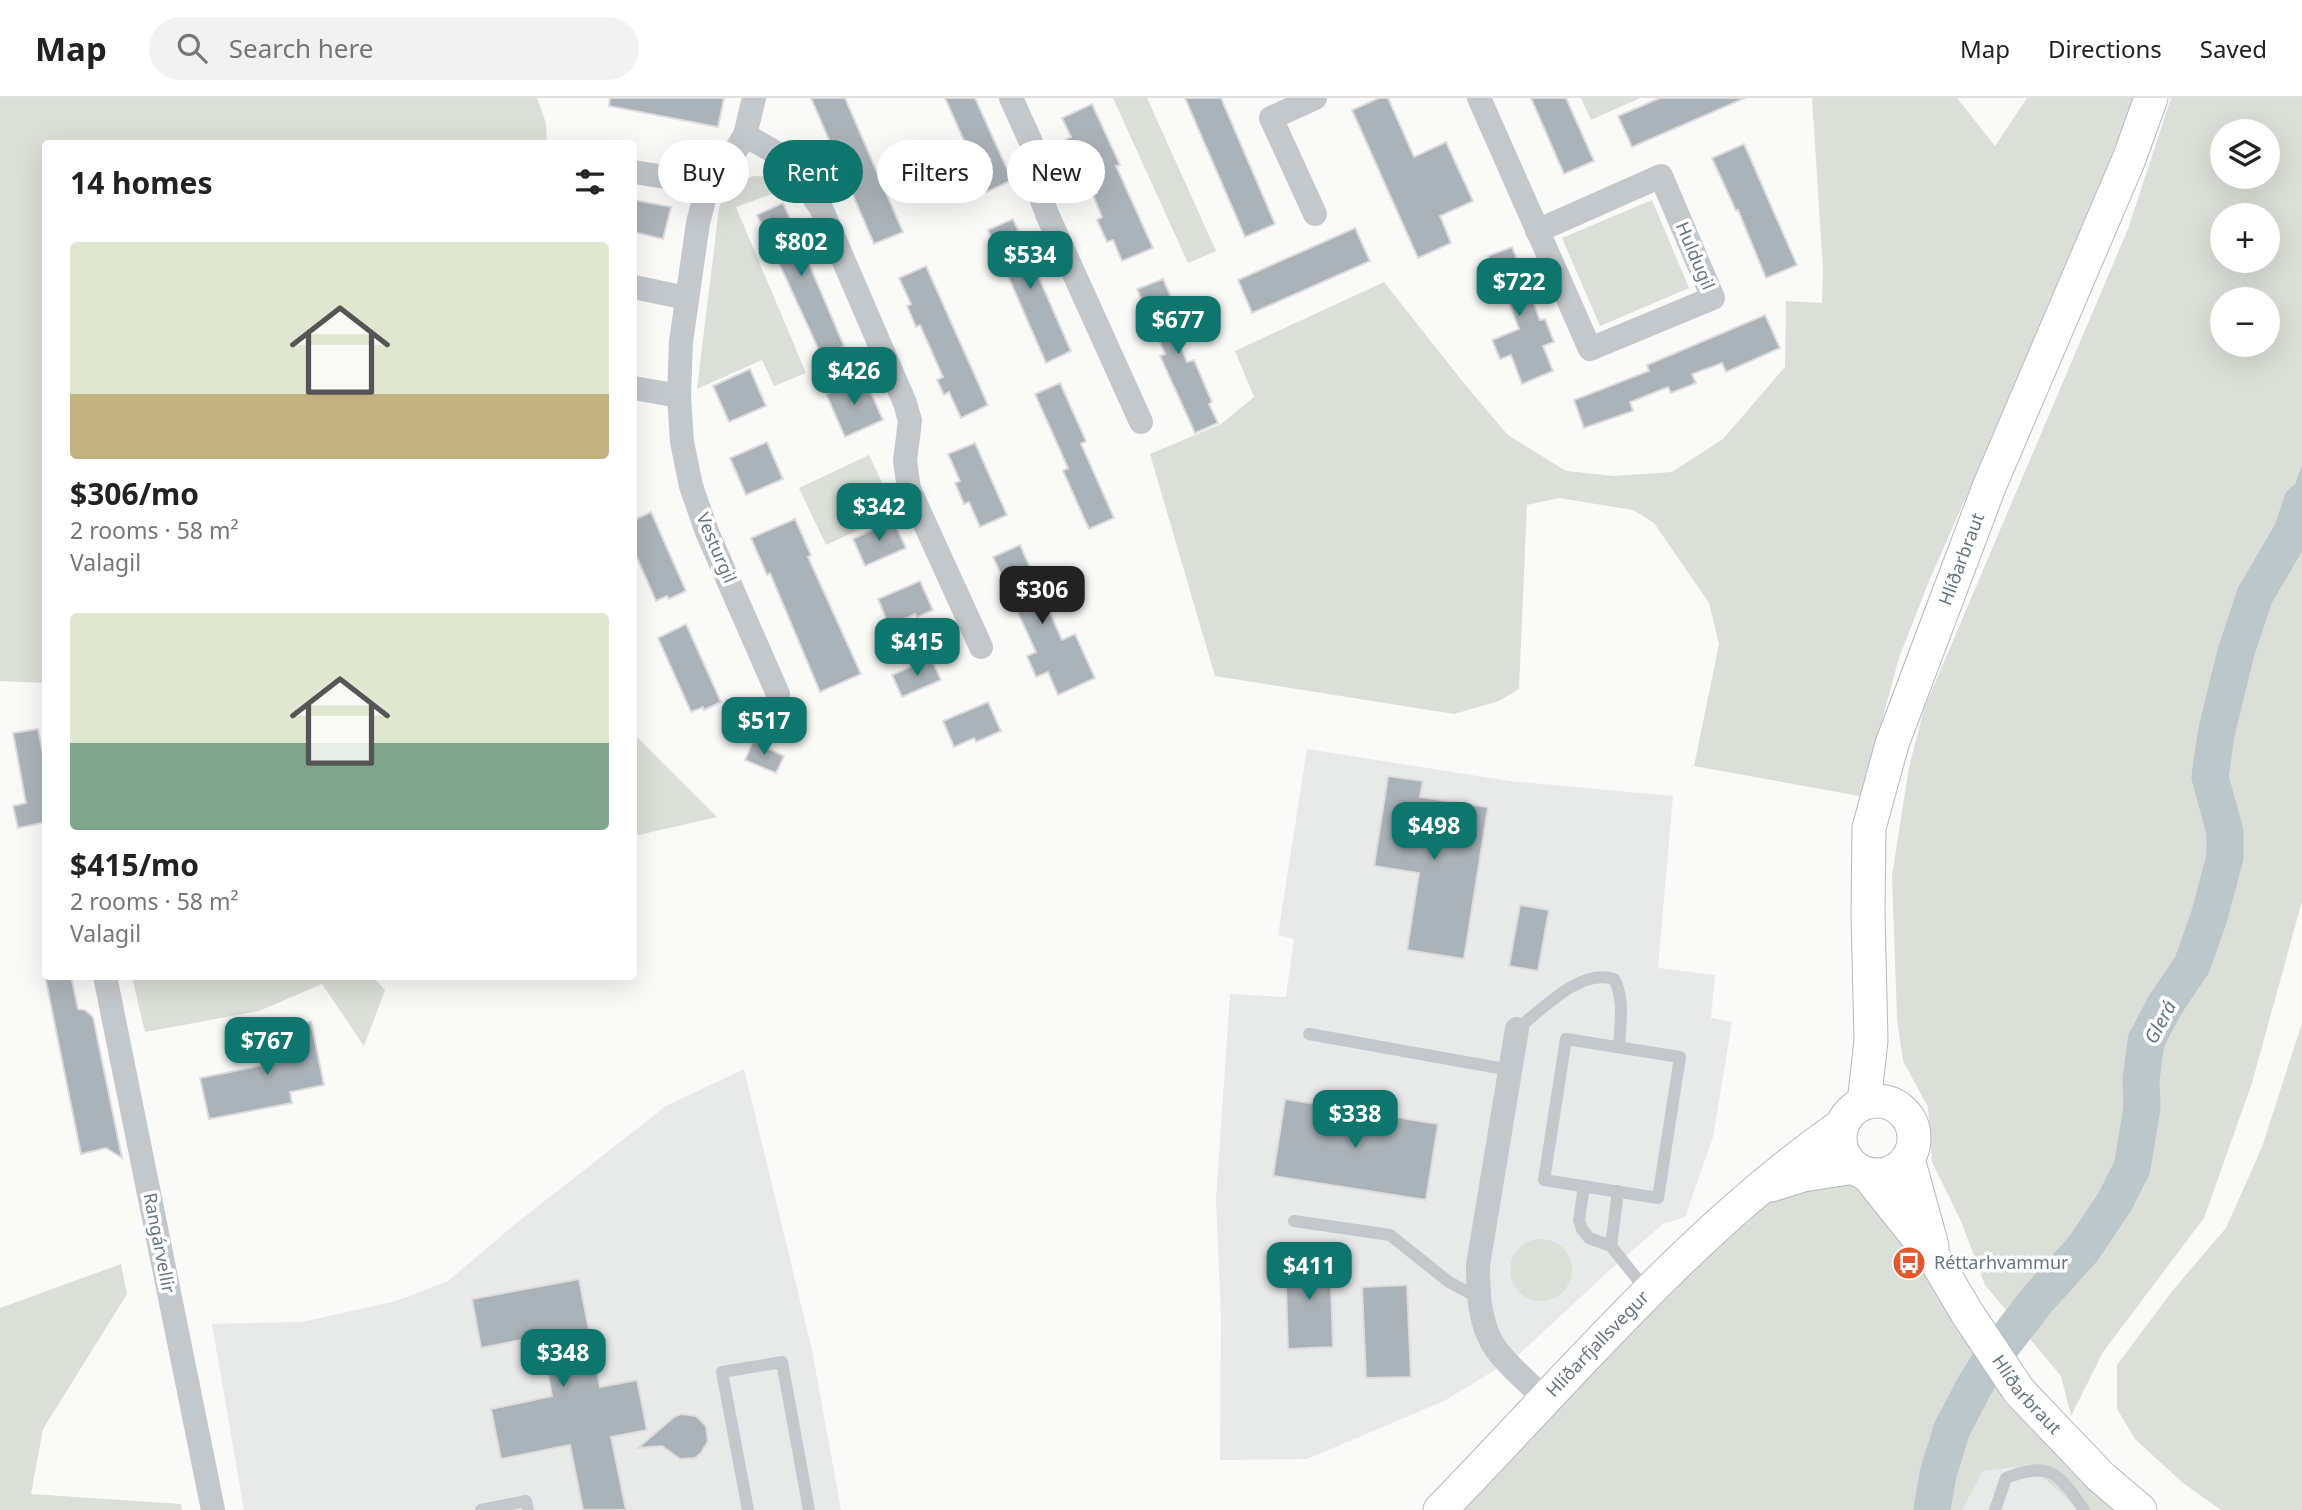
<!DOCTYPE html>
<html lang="en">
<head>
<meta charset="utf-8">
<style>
  :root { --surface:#fff; --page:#f2f2f2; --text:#222; --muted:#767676; --line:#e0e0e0; --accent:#0f766e }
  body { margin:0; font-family:"Noto Sans",sans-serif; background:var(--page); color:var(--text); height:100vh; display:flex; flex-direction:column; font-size:26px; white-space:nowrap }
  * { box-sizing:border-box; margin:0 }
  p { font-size:23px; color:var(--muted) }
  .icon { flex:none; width:38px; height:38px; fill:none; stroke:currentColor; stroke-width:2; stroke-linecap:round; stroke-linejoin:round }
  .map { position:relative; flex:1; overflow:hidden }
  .side { position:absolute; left:42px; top:42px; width:595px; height:840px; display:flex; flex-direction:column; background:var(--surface); border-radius:7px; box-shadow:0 7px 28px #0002 }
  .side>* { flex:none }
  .banner { position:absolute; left:658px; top:42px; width:665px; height:63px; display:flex; gap:14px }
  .fabs { position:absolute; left:2210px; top:21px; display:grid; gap:14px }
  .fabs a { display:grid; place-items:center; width:70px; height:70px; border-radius:50%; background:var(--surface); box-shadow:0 7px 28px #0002; font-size:35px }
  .price { position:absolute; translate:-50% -60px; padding:0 16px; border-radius:14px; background:var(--accent); color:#fff; font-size:23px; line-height:46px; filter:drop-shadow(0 2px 4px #0008) }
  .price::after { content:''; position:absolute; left:50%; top:42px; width:21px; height:16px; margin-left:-10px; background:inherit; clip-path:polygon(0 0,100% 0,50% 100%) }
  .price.active { background:#222; color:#fff }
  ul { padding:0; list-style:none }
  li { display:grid; align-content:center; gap:14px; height:371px; padding:0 28px }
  li span { display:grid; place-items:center; height:217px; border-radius:7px; color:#555 }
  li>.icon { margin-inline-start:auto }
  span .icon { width:126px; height:126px; fill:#fffc; stroke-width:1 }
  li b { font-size:30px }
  h2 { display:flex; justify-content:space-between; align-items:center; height:84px; padding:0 28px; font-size:30px }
  .pill { padding:0 24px; border-radius:32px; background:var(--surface); box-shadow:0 7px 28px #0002; font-size:24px; line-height:63px }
  .pill.active { background:var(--accent); color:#fff }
  header { display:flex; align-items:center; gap:42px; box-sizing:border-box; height:98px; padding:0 35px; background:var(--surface); border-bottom:2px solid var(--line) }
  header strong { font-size:33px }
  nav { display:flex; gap:38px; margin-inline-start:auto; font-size:24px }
  .search { width:490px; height:63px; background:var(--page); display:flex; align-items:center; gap:18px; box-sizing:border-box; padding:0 24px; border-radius:38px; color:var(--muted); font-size:26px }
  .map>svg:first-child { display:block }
</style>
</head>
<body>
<header>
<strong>Map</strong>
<div class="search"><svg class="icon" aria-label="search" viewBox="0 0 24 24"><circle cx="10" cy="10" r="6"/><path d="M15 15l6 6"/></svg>Search here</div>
<nav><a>Map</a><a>Directions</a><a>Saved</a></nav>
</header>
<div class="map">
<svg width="2302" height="1412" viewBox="0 0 2302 1412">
  <rect width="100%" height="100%" fill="#fafaf8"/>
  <g fill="#e8e9e9">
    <path d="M1307 651 1509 683 1673 698 1658 870 1715 877 1711 920 1732 924 1713 1039 1685 1119 1663 1126 1611 1171 1515 1260 1444 1303 1307 1361 1220 1362 1221 1220 1216 1101 1230 896 1286 899 1294 841 1278 837Z"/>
    <path d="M744 971 812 1252 841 1412H244L212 1226 302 1224 396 1203 448 1183 514 1127 666 1008Z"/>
    <path d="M1973 1337 2102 1412H1947Z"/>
  </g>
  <g fill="#dadfd7" fill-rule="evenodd">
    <path d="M0 0H537L546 25 547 46H46L45 585 0 583Z"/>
    <path d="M1113 0H1147L1216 153 1188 165Z"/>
    <path d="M1581 0H1640L1591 22Z"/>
    <path d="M1812 0H1957L1995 48 2027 0H2142L1929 483 1899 560 1880 630 1865 699 1694 668 1719 546 1709 505 1654 425 1633 412 1559 400 1527 407 1519 591 1499 603 1454 616 1215 578 1150 356 1221 326 1254 299 1235 253 1384 184 1467 289 1508 337 1566 373 1614 378 1672 374 1723 341 1785 269 1786 203 1822 205 1823 171Z"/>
    <path d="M2171 0H2302V366L2286 412 2302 435V803L2252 985 2204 1120 2103 1254 2071 1318 2061 1278 1985 1187 1961 1123 1932 1064 1928 1009 1903 963 1897 921 1892 778 1909 669 1924 611 2128 131ZM2222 33H2268V79H2222ZM2222 117H2268V163H2222ZM2222 201H2268V247H2222Z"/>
    <path d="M755 78 771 79 788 90 736 109 806 275 774 288 762 262 697 291 719 110C728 88 732 84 755 78Z"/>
    <path d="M1652 102 1689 190 1600 228 1562 140Z"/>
    <path d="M869 357 896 414 826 447 799 390Z"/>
    <path d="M634 633 637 639 717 719 634 738Z"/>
    <path d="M132 879H373L385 892 364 948 322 886 259 913 145 934Z"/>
    <path d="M2302 925V1412H2221L2183 1385 2135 1341 2117 1311V1267L2173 1192 2226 1130 2262 1049Z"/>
    <path d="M1857 1082 2124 1412H2080L2029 1367 1983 1373 1962 1412H1458L1732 1124 1772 1095Z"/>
    <circle cx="1541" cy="1172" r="31"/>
    <path d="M121 1166 127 1196 43 1331 31 1396 181 1406 182 1412H0V1210Z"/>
  </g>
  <path fill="#bbc7cb" d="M2302 366V435L2286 412Z"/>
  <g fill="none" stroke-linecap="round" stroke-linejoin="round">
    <path stroke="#bbc7cb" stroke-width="37" d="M1932 1412 1938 1376 1952 1331 1975 1287 1993 1259 2038 1201 2083 1151 2114 1105 2132 1070 2142 1010 2141 982 2146 943 2165 907 2192 867 2209 819 2225 759V734L2210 679 2216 636 2236 554 2255 497 2292 434 2302 404"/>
  </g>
  <g fill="#aab3b9" stroke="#dcdcda" stroke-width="2">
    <path d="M610 0H724L718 29 609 8Z"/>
    <path d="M811 0H845L903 134 874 146Z"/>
    <path d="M945 0H975L1012 82 987 94Z"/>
    <path d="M1185 0H1221L1275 126 1245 139Z"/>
    <path d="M1379 0H1388L1414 59 1446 44 1473 103 1440 118 1451 145 1418 160 1352 12Z"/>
    <path d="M1531 0H1566L1594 63 1564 76Z"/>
    <path d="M1660 0H1745L1632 49 1618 18Z"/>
    <path d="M1092 6 1120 67 1116 68 1153 150 1122 163 1113 142 1107 144 1097 122 1102 119 1093 97 1097 95 1081 61 1076 63 1066 41 1071 39 1062 20Z"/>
    <path d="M1744 46 1797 167 1766 180 1738 112 1736 113 1712 60Z"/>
    <path d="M634 102 671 109 663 141 634 134Z"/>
    <path d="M783 105 844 248 822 259 757 117Z"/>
    <path d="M1013 121 1071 253 1046 265 988 132Z"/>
    <path d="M1355 130 1370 163 1252 215 1238 182Z"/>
    <path d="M1512 149 1540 222 1545 221 1554 244 1543 248 1553 273 1522 286 1511 257 1500 261 1492 242 1519 231 1507 198 1488 205 1479 181 1495 175 1488 158Z"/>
    <path d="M926 168 988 307 961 320 949 294 944 297 937 282 943 279 920 227 916 229 907 208 911 206 899 180Z"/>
    <path d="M1163 181 1185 231 1175 236 1187 264 1194 262 1212 304 1209 306 1218 325 1195 335 1160 258 1165 256 1137 191Z"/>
    <path d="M1765 217 1780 250 1726 274 1722 265 1692 276 1696 285 1671 295 1668 289 1630 304 1633 313 1584 330 1574 302 1649 273 1647 267Z"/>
    <path d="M750 271 766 308 729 324 713 288Z"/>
    <path d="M864 279 883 322 845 339 826 296Z"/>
    <path d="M1060 285 1086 343 1081 346 1114 420 1089 431 1063 373 1068 370 1035 296Z"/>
    <path d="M767 344 783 381 746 397 730 360Z"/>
    <path d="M975 345 1007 417 980 429 969 404 964 406 955 385 960 383 948 356Z"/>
    <path d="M651 414 686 493 669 501 667 498 656 503 634 453V422Z"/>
    <path d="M795 421 811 457 808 459 861 576 820 594 770 475 767 477 751 440Z"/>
    <path d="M893 422 906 450 865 468 853 441Z"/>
    <path d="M1020 447 1062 542 1075 536 1095 580 1058 597 1048 574 1036 579 1027 558 1036 554 1014 506 1010 508 1001 487 1005 485 993 459Z"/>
    <path d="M920 483 933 512 917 519 915 516 889 528 878 501Z"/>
    <path d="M686 526 721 604 704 612 703 609 691 614 658 540Z"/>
    <path d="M931 560 941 582 902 599 892 577Z"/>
    <path d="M988 604 1001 633 976 644 974 640 954 649 943 623Z"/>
    <path d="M38 631 46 671V724L18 730 13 708 26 705 13 635Z"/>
    <path d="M753 643 784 658 776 675 745 662Z"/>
    <path d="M1388 678 1423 683 1420 699 1488 709 1464 861 1407 852 1419 775 1374 768Z"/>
    <path d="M1520 807 1549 812 1538 873 1509 868Z"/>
    <path d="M45 878H71L78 911 85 912 93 919 122 1060 106 1050 81 1056Z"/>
    <path d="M311 924 324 987 290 994 292 1005 209 1021 200 980 284 963 277 930Z"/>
    <path d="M1285 1001 1438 1026 1426 1102 1273 1078Z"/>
    <path d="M1330 1157 1333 1249 1288 1251 1285 1159Z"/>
    <path d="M579 1181 600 1289 637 1282 647 1332 611 1339 626 1412H583L570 1347 501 1361 491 1311 552 1298 541 1238 481 1250 472 1201Z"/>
    <path d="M1407 1187 1411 1279 1366 1280 1362 1189Z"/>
    <path d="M681 1316 696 1318 706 1328 708 1343 701 1355 695 1360 680 1361 662 1348 638 1350 674 1319Z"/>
  </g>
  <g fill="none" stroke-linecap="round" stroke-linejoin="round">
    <defs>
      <g id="secondary">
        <circle cx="1877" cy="1040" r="37"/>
        <path id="s1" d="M1864 1005 1871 943 1868 815 1869 730 1892 646 1989 389 2129 61 2151 0"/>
        <path d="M1908 1061 1932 1148"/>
        <path id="s2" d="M1867 1076 1935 1161 1967 1215 2019 1293 2101 1379 2140 1412"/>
        <path d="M1771 1087 1803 1077 1854 1069"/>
        <path id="s3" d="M1440 1412C1568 1281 1691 1132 1842 1027"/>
      </g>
    </defs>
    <use href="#secondary" stroke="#b3babf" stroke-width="35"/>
    <g stroke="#c3c8cc" stroke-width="12">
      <path d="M1517 931C1543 911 1580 870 1614 881 1625 901 1620 927 1619 949"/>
      <path d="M1309 936 1510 972"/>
      <path d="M1566 941 1680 959 1658 1100 1544 1082Z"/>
      <path d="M1584 1088 1579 1122 1582 1131 1589 1140 1611 1148 1646 1192"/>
      <path d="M1294 1123 1390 1137 1449 1184 1479 1200"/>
      <path d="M1611 1148 1618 1093"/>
      <path d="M481 1412 526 1403 528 1412"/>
      <path d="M748 1412 722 1274 782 1264 809 1412"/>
      <path d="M1995 1412 2006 1380C2051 1362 2060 1377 2084 1412"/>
    </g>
    <g stroke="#c3c8cc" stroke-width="24">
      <path d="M754 0 745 37 737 50 722 66 708 86 698 125 681 244 679 298 682 344 691 388 707 434 778 596"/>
      <path d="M1011 0 1039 62V94L1047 116 1141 324"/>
      <path d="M1479 0 1590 251 1713 200 1661 78 1537 133"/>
      <path d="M745 37 780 57 798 77 821 110 905 305 910 323 905 363 909 391 981 549"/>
      <path d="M634 74 708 86"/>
      <path d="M1315 116 1271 20 1315 0"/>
      <path d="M634 189 686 200"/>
      <path d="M634 290 679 298"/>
      <path d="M105 878 213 1412"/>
      <path d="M1517 931 1478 1167C1478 1194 1479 1227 1496 1251 1509 1269 1529 1285 1545 1301"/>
    </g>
    <use href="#secondary" stroke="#fff" stroke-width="33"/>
  </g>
  <defs>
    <symbol id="bus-disc" viewBox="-11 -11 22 22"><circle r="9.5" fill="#e4572e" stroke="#fff"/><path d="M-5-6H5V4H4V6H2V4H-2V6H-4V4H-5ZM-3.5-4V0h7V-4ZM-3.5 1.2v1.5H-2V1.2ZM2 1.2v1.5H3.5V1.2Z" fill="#fff"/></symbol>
  </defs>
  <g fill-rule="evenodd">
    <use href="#bus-disc" x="1890" y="1146" width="38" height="38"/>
  </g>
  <g text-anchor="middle" stroke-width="7" stroke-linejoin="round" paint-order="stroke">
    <g font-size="18" fill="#657683" stroke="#fff">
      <text transform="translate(1695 158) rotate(67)" y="6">Huldugil</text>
      <text transform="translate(716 450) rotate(67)" y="6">Vesturgil</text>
      <text dy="6" stroke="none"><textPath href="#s1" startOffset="560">Hlíðarbraut</textPath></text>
      <text transform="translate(159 1145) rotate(79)" y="6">Rangárvellir</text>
      <text dy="6" stroke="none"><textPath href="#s3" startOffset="229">Hlíðarfjallsvegur</textPath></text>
      <text dy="6" stroke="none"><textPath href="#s2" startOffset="273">Hlíðarbraut</textPath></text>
    </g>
    <g font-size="18" fill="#657683" stroke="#fff" text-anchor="start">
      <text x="1934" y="1171">Réttarhvammur</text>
    </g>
    <g font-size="19" font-style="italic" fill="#60757c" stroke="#fff">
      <text transform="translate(2160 924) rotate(-62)" y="7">Glerá</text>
    </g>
  </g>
</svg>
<div class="fabs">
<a><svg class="icon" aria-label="layers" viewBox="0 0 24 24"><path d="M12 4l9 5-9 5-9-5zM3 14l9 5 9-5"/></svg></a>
<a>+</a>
<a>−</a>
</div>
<b class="price" style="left:801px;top:180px">$802</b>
<b class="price" style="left:1030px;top:193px">$534</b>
<b class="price" style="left:1519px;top:220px">$722</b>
<b class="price" style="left:1178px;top:258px">$677</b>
<b class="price" style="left:854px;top:309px">$426</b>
<b class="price" style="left:879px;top:445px">$342</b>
<b class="price active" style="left:1042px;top:528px">$306</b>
<b class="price" style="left:917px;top:580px">$415</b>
<b class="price" style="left:764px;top:659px">$517</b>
<b class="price" style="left:1434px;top:764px">$498</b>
<b class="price" style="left:267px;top:979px">$767</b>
<b class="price" style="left:1355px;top:1052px">$338</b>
<b class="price" style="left:1309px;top:1204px">$411</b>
<b class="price" style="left:563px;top:1291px">$348</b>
<div class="banner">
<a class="pill">Buy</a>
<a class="pill active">Rent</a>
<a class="pill">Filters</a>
<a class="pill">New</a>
</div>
<section class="side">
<h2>14 homes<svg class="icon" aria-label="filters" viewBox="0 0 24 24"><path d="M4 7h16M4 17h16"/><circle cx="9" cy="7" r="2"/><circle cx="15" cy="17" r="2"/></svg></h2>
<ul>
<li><span style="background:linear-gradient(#dfe7d0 70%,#c2b280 0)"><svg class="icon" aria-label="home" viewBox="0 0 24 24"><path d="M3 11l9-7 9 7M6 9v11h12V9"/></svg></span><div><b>$306/mo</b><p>2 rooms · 58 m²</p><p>Valagil</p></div></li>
<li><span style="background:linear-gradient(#dfe7d0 60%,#7fa58c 0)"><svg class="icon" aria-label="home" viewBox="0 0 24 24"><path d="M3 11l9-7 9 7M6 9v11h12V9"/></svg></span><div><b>$415/mo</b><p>2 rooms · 58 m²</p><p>Valagil</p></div></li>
</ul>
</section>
</div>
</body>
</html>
